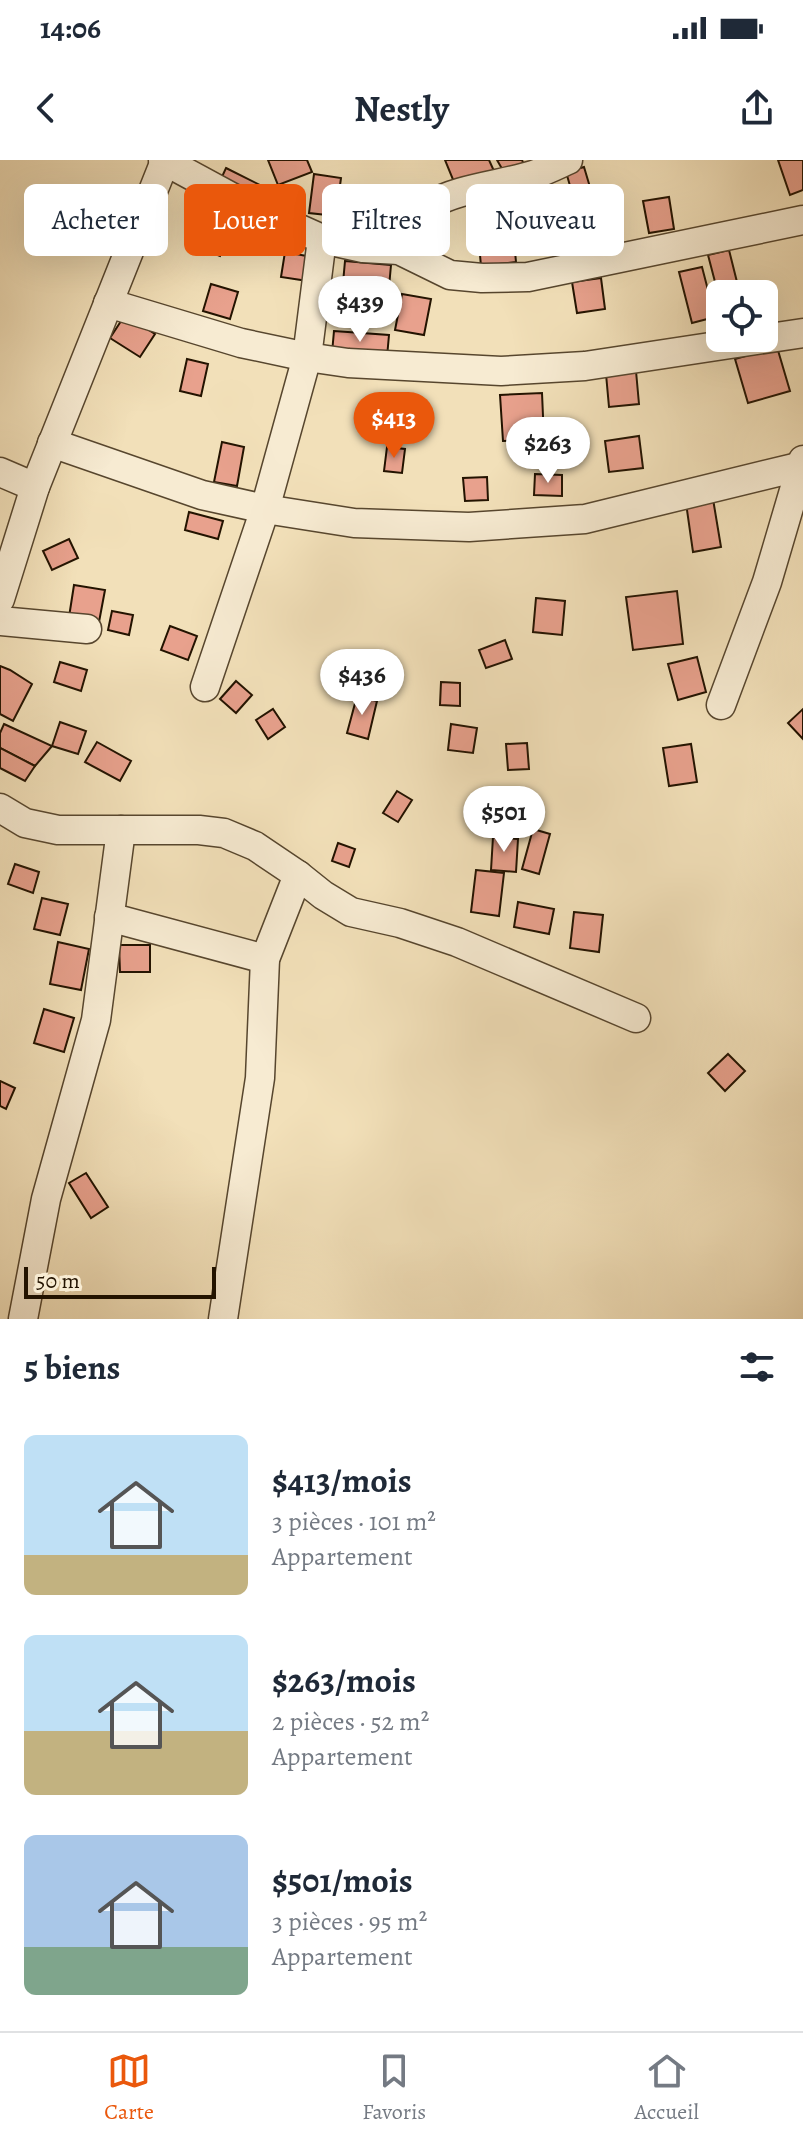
<!DOCTYPE html>
<html lang="fr">
<head>
<meta charset="utf-8">
<style>
  :root { --surface:#fff; --page:#f6f6f7; --text:#1f2937; --muted:#747a83; --line:#e0e1e3; --accent:#ea580c }
  body { margin:0; font-family:Alegreya,serif; background:var(--page); color:var(--text); height:100vh; display:flex; flex-direction:column; font-size:30px; white-space:nowrap }
  * { box-sizing:border-box; margin:0 }
  p { font-size:26px; color:var(--muted) }
  .icon { flex:none; width:44px; height:44px; fill:none; stroke:currentColor; stroke-width:2; stroke-linecap:round; stroke-linejoin:round }
  .map { position:relative; height:1159px; overflow:hidden }
  .panel { display:flex; flex-direction:column; background:var(--surface); flex:1 }
  .panel>* { flex:none }
  .top-card { position:absolute; left:24px; top:24px; width:756px; height:72px; display:flex; gap:16px }
  .controls { position:absolute; left:706px; top:120px; display:grid; gap:16px }
  .controls a { display:grid; place-items:center; width:72px; height:72px; border-radius:12px; background:var(--surface); box-shadow:0 8px 32px #0002; font-size:40px }
  .scale { position:absolute; left:24px; bottom:20px; width:192px; box-sizing:border-box; padding-left:8px; border:4px solid #231300; border-top:0; font-size:22px; line-height:28px; white-space:nowrap; color:#231300; -webkit-text-stroke:6px #f7ebd2; paint-order:stroke }
  .price { position:absolute; translate:-50% -68px; padding:0 18px; border-radius:28px; background:#fff; color:#222; font-size:26px; line-height:52px; filter:drop-shadow(0 2px 4px #0008) }
  .price::after { content:''; position:absolute; left:50%; top:48px; width:24px; height:18px; margin-left:-12px; background:inherit; clip-path:polygon(0 0,100% 0,50% 100%) }
  .price.selected { background:var(--accent); color:#fff }
  ul { padding:0; list-style:none }
  li { display:flex; align-items:center; gap:24px; height:200px; padding:0 24px }
  li span { display:grid; place-items:center; flex:none; width:224px; height:160px; border-radius:12px; color:#555 }
  li>.icon { margin-inline-start:auto }
  span .icon { width:96px; height:96px; fill:#fffc; stroke-width:1 }
  li b { font-size:34px }
  h2 { display:flex; justify-content:space-between; align-items:center; height:96px; padding:0 24px; font-size:34px }
  .chip { padding:0 28px; border-radius:12px; background:var(--surface); box-shadow:0 8px 32px #0002; font-size:28px; line-height:72px }
  .chip.selected { background:var(--accent); color:#fff }
  .status { display:flex; justify-content:space-between; align-items:center; height:56px; padding:0 40px; background:var(--surface); direction:ltr }
  .status svg { height:22px; fill:currentColor }
  header { display:flex; justify-content:space-between; align-items:center; height:104px; padding:0 24px; background:var(--surface); font-size:36px; font-weight:600 }
  .tabs { display:flex; justify-content:space-around; align-items:center; height:112px; border-top:2px solid var(--line); background:var(--surface); font-size:22px; color:var(--muted) }
  .tabs a { display:grid; justify-items:center; gap:4px }
  .tabs .selected { color:var(--accent) }
  .map>svg:first-child { display:block }
</style>
</head>
<body>
<div class="status"><b>14:06</b><svg viewBox="0 0 49 12"><path d="M0 12V9h3v3zM5 12V6h3v6zM10 12V3h3v9zM15 12V0h3v12zM26 1h20v11H26zM47 4h2v5h-2z"/></svg></div>
<header><svg class="icon" aria-label="back" viewBox="0 0 24 24"><path d="M15 5l-7 7 7 7"/></svg>Nestly<svg class="icon" aria-label="share" viewBox="0 0 24 24"><path d="M12 15V3M7 8l5-5 5 5M5 13v7h14v-7"/></svg></header>
<div class="map">
<svg width="803" height="1159" viewBox="0 0 803 1159">
  <rect width="100%" height="100%" fill="#f2e0b9"/>
  <filter id="stains"><feTurbulence type="fractalNoise" baseFrequency=".0025" numOctaves="4"/><feColorMatrix values="0 0 0 0 .2 0 0 0 0 .09 0 0 0 0 .02 0 0 0 .5 -.17"/></filter>
  <radialGradient id="worn" r=".72"><stop offset=".6" stop-color="#630" stop-opacity="0"/><stop offset="1" stop-color="#630" stop-opacity=".3"/></radialGradient>
  <g fill="#e8a18d" stroke="#231300" stroke-width="2">
    <path d="M268 0H307L312 12 278 25Z"/>
    <path d="M445 0H489L494 11 456 27Z"/>
    <path d="M497 0H522L524 5 505 14Z"/>
    <path d="M778 0H803V30L790 35Z"/>
    <path d="M584 7 598 54 580 60 566 12Z"/>
    <path d="M226 8 292 41 286 54 220 21Z"/>
    <path d="M314 14 341 18 336 56 309 53Z"/>
    <path d="M402 36 410 58 387 68 378 45Z"/>
    <path d="M538 36 542 80 524 82 519 38Z"/>
    <path d="M669 37 674 69 649 73 643 41Z"/>
    <path d="M214 57 232 64 220 96 202 89Z"/>
    <path d="M513 70 516 102 481 106 478 73Z"/>
    <path d="M729 90 740 134H720V141L708 95Z"/>
    <path d="M285 92 312 97 308 121 281 117Z"/>
    <path d="M345 101 391 105 388 138 342 134Z"/>
    <path d="M702 107 715 157 692 163 679 112Z"/>
    <path d="M601 118 605 149 577 153 572 122Z"/>
    <path d="M211 124 238 132 230 159 203 151Z"/>
    <path d="M402 134 431 139 424 175 395 170Z"/>
    <path d="M125 155 155 174 140 197 110 178Z"/>
    <path d="M334 171 389 175 387 197 332 193Z"/>
    <path d="M777 187 790 231 748 243 735 199Z"/>
    <path d="M187 199 208 204 201 236 180 231Z"/>
    <path d="M636 211 639 244 609 247 606 214Z"/>
    <path d="M542 233 544 279 503 281 500 235Z"/>
    <path d="M639 276 643 308 609 312 605 281Z"/>
    <path d="M222 282 244 287 237 326 214 322Z"/>
    <path d="M387 287 405 289 402 313 384 311Z"/>
    <path d="M535 314 562 315V336L534 335Z"/>
    <path d="M487 317 488 340 465 341 463 318Z"/>
    <path d="M713 339 721 387 693 392 686 343Z"/>
    <path d="M189 352 223 361 218 379 185 370Z"/>
    <path d="M69 379 78 398 52 410 43 391Z"/>
    <path d="M74 425 105 430 99 462 69 457Z"/>
    <path d="M677 431 683 484 633 490 626 437Z"/>
    <path d="M536 438 565 441 562 475 533 472Z"/>
    <path d="M112 451 133 455 129 475 108 470Z"/>
    <path d="M170 466 197 476 188 500 161 490Z"/>
    <path d="M505 480 512 499 486 508 479 490Z"/>
    <path d="M697 497 706 532 678 540 668 504Z"/>
    <path d="M60 502 87 510 81 531 54 522Z"/>
    <path d="M0 506 10 510 32 524 13 561 0 554Z"/>
    <path d="M236 521 252 535 236 553 220 539Z"/>
    <path d="M441 522 460 523V546L440 545Z"/>
    <path d="M357 536 377 541 368 579 347 573Z"/>
    <path d="M273 549 285 567 268 579 256 560Z"/>
    <path d="M803 549V579L788 563Z"/>
    <path d="M60 562 86 571 78 594 52 586Z"/>
    <path d="M4 564 52 586 35 606 0 588V573Z"/>
    <path d="M451 564 477 568 473 593 448 590Z"/>
    <path d="M97 582 131 601 120 621 85 602Z"/>
    <path d="M527 583 529 609 508 610 506 584Z"/>
    <path d="M691 584 697 622 669 626 663 588Z"/>
    <path d="M0 588 35 606 25 621 0 608Z"/>
    <path d="M397 631 412 640 398 662 383 653Z"/>
    <path d="M533 669 550 674 539 714 522 709Z"/>
    <path d="M493 677 518 679 516 712 491 710Z"/>
    <path d="M338 683 355 689 349 707 332 701Z"/>
    <path d="M15 704 39 712 33 733 8 724Z"/>
    <path d="M476 710 504 713 499 756 471 752Z"/>
    <path d="M42 738 68 744 60 775 34 769Z"/>
    <path d="M518 742 554 749 549 774 514 767Z"/>
    <path d="M574 752 603 755 599 792 570 788Z"/>
    <path d="M58 782 89 789 81 830 50 824Z"/>
    <path d="M119 785H150V812H120Z"/>
    <path d="M44 849 74 858 64 892 34 883Z"/>
    <path d="M728 894 745 911 725 931 708 913Z"/>
    <path d="M0 921 15 928 6 949 0 946Z"/>
    <path d="M86 1013 108 1047 91 1058 69 1023Z"/>
  </g>
  <g fill="none" stroke-linecap="round" stroke-linejoin="round">
    <defs>
      <g id="minor">
        <path d="M163 0 246 45 322 79 363 88 399 90 450 115 482 118 528 117 803 60"/>
        <path d="M399 90C407 74 416 55 431 45 454 29 506 24 533 15 545 11 557 5 568 0"/>
        <path d="M108 143 241 183 307 197 348 203 501 211 585 206 803 173"/>
        <path d="M52 283 202 335 265 349 354 363 469 367 585 359 802 306"/>
        <path d="M0 312 35 327"/>
        <path d="M0 439 35 327 165 1 168 0"/>
        <path d="M0 461 87 469"/>
        <path d="M205 527 265 349 307 197 322 79"/>
        <path d="M721 545 767 422 803 300"/>
        <path d="M0 648 25 663 58 670H199L224 673 255 686 298 715 323 735 351 752 400 763 457 782 636 858"/>
        <path d="M109 757 265 799"/>
        <path d="M23 1159 46 1039 96 860 121 670"/>
        <path d="M223 1159 260 918 265 799 298 715"/>
      </g>
    </defs>
    <use href="#minor" stroke="#57462e" stroke-width="31"/>
    <use href="#minor" stroke="#f7ebd2" stroke-width="28"/>
  </g>
  <rect width="100%" height="100%" filter="url(#stains)"/>
  <rect width="100%" height="100%" fill="url(#worn)"/>
</svg>
<div class="controls">
<a><svg class="icon" aria-label="locate" viewBox="0 0 24 24"><circle cx="12" cy="12" r="6"/><path d="M12 2v4M12 18v4M2 12h4M18 12h4"/></svg></a>
</div>
<div class="scale">50 m</div>
<b class="price" style="left:360px;top:184px">$439</b>
<b class="price selected" style="left:394px;top:300px">$413</b>
<b class="price" style="left:548px;top:325px">$263</b>
<b class="price" style="left:362px;top:557px">$436</b>
<b class="price" style="left:504px;top:694px">$501</b>
<div class="top-card">
<a class="chip">Acheter</a>
<a class="chip selected">Louer</a>
<a class="chip">Filtres</a>
<a class="chip">Nouveau</a>
</div>
</div>
<section class="panel">
<h2>5 biens<svg class="icon" aria-label="filters" viewBox="0 0 24 24"><path d="M4 7h16M4 17h16"/><circle cx="9" cy="7" r="2"/><circle cx="15" cy="17" r="2"/></svg></h2>
<ul>
<li><span style="background:linear-gradient(#bfe0f5 75%,#c2b280 0)"><svg class="icon" aria-label="home" viewBox="0 0 24 24"><path d="M3 11l9-7 9 7M6 9v11h12V9"/></svg></span><div><b>$413/mois</b><p>3 pièces · 101 m²</p><p>Appartement</p></div></li>
<li><span style="background:linear-gradient(#bfe0f5 60%,#c2b280 0)"><svg class="icon" aria-label="home" viewBox="0 0 24 24"><path d="M3 11l9-7 9 7M6 9v11h12V9"/></svg></span><div><b>$263/mois</b><p>2 pièces · 52 m²</p><p>Appartement</p></div></li>
<li><span style="background:linear-gradient(#a9c7e8 70%,#7fa58c 0)"><svg class="icon" aria-label="home" viewBox="0 0 24 24"><path d="M3 11l9-7 9 7M6 9v11h12V9"/></svg></span><div><b>$501/mois</b><p>3 pièces · 95 m²</p><p>Appartement</p></div></li>
</ul>
</section>
<nav class="tabs">
<a class="selected"><svg class="icon" aria-label="map" viewBox="0 0 24 24"><path d="M3 6l6-2 6 2 6-2v14l-6 2-6-2-6 2zM9 4v14M15 6v14"/></svg>Carte</a>
<a><svg class="icon" aria-label="saved" viewBox="0 0 24 24"><path d="M7 4h10v16l-5-4-5 4z"/></svg>Favoris</a>
<a><svg class="icon" aria-label="home" viewBox="0 0 24 24"><path d="M3 11l9-7 9 7M6 9v11h12V9"/></svg>Accueil</a>
</nav>
</body>
</html>
